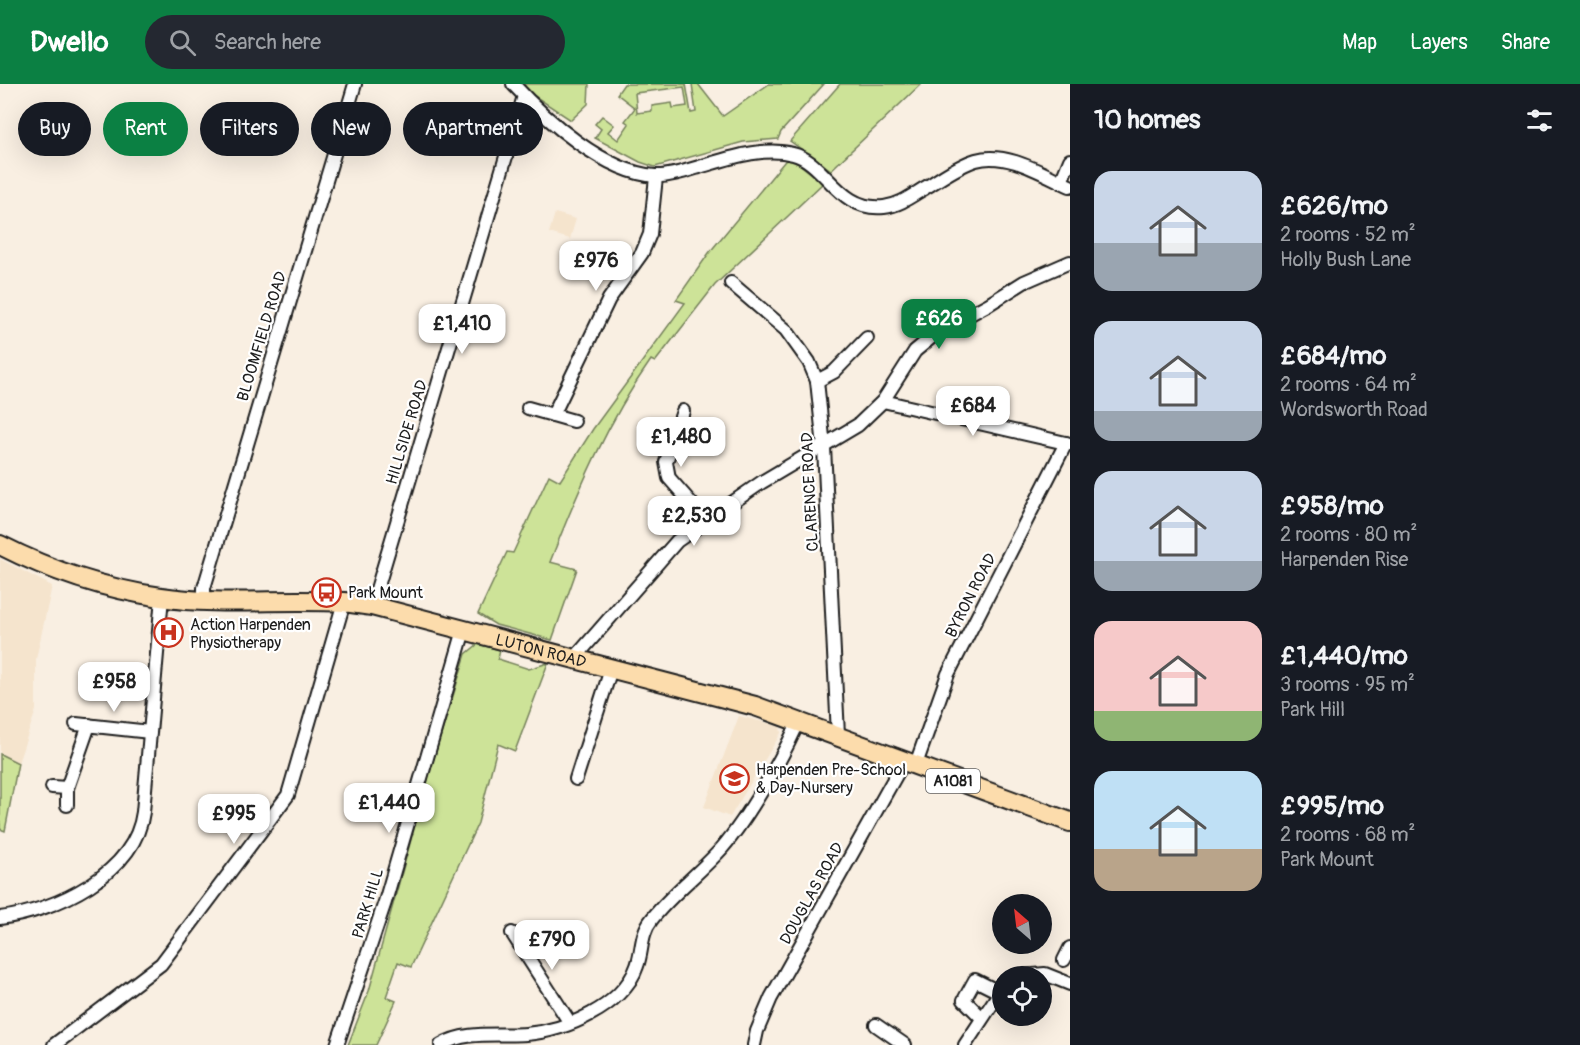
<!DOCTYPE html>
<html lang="en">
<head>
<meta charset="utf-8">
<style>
  :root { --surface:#171b24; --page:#242831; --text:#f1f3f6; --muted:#9ea1a6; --accent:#0b8043 }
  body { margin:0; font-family:Pangolin,sans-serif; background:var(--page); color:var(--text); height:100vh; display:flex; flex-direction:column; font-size:22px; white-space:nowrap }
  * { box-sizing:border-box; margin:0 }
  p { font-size:20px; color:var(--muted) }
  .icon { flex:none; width:33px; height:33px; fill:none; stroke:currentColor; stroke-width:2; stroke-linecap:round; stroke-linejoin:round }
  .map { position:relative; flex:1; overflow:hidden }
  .side { display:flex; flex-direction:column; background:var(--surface); width:510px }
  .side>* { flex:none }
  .guide { position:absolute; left:18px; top:18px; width:570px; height:54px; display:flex; gap:12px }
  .needle { width:39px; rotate:332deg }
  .fabs { position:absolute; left:992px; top:810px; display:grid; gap:12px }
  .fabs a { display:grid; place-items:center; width:60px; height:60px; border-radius:50%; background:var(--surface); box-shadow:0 6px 24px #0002; font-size:30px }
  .price { position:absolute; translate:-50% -51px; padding:0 14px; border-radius:12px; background:#fff; color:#222; font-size:20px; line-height:39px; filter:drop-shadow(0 2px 3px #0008) }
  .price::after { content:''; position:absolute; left:50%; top:36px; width:18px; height:14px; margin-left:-9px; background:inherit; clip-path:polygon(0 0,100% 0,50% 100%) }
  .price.selected { background:var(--accent); color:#fff }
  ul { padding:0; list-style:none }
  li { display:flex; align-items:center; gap:18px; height:150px; padding:0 24px }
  li span { display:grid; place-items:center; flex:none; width:168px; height:120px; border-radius:18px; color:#555 }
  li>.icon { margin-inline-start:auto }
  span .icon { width:72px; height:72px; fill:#fffc; stroke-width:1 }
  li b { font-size:26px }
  h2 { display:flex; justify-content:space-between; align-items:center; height:72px; padding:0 24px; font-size:26px }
  .chip { padding:0 21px; border-radius:27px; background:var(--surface); box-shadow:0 6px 24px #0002; font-size:21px; line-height:54px }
  .chip.selected { background:var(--accent); color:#fff }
  header { display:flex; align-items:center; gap:36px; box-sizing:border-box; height:84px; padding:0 30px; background:var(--accent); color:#fff }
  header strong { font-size:28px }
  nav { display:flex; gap:33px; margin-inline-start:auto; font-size:21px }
  .search { width:420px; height:54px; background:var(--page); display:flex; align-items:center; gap:15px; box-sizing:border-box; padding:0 21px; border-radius:33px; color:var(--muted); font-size:22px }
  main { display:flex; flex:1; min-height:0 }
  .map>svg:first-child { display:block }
</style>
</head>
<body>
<header>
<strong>Dwello</strong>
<div class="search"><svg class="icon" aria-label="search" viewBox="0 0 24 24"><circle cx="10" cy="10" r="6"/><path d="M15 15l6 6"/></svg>Search here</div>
<nav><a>Map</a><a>Layers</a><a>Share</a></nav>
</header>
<main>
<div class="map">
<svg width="1070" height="961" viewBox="0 0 1070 961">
  <rect width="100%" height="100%" fill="#f9efe2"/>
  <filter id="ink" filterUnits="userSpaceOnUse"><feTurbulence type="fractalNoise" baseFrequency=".0167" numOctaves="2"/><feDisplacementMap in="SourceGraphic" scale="12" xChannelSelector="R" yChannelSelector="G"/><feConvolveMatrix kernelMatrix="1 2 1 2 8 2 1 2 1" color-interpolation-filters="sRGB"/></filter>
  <g filter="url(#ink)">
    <g fill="#f5e4cd">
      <path d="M427 45 447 50 445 73 421 66Z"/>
      <path d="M555 129 576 135 570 155 549 149Z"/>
      <path d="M0 475 52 502 36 575V626L18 679 0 670Z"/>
      <path d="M739 632 780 642 781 649 730 733 704 723Z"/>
    </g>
    <g fill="#cde398" stroke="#74805a" stroke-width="1.5" fill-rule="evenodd">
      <path d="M522 0H589L588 20 571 36 533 11Z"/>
      <path d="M624 0H686L691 29 696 28 692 0H698L723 32 769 0H824L781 48 778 55 743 58 655 83 640 78 595 54 601 45 595 40 602 32 614 41 608 48 618 56 629 40 625 37 635 24 617 10ZM684 3 687 22 673 24 672 19 652 22V27L637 29 635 9Z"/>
      <path d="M840 0H921L831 86 790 57Z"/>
      <path d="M789 72 823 99 715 201 655 278 651 276C607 338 578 407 550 478L577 485 552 556 496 541 478 530 507 468 513 469 549 391 560 397 593 345 685 219 676 216 709 169Z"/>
      <path d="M478 560 500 566 498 575 529 585 548 579 515 667 498 660 478 739 411 883 398 878 386 913 396 917 376 961H348L369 907 432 680 466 570Z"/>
      <path d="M0 670 18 679 5 747 0 745Z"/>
    </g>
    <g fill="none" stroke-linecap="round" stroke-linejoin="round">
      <defs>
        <g id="street">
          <path d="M513 0C546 36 604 88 655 92 668 93 686 87 699 83 727 75 763 62 793 70 826 78 838 128 884 123 901 121 914 110 928 102 943 93 959 81 976 76 1007 67 1043 90 1070 102"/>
          <path d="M1061 98 1070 76"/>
          <path d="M731 199 786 246 809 278 817 297 824 363 838 651"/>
          <path d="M817 297 834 288 867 254"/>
          <path d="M883 317 1070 360"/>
          <path d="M528 324 574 337"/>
          <path d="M683 327 666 378 669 394 706 436"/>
          <path d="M553 331 609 215 642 169 650 150 656 93"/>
          <path d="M204 515V504L355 0"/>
          <path d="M372 522 524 12"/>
          <path d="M574 575 677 457 762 398 858 341 883 317 915 267 939 247 989 220 1024 198 1070 178"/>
          <path d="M76 640 150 648"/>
          <path d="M915 683 948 590 1066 359"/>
          <path d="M576 695 611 585"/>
          <path d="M52 703 67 704 89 641"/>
          <path d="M67 721V704"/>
          <path d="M0 834C55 827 135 790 143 728L162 513"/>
          <path d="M512 849 570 939"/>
          <path d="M1064 876 1070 864"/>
          <path d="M1021 892 1045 890 1070 900"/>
          <path d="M982 934 964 916 975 896 999 908"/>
          <path d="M876 941 905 961"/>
          <path d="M54 961 161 880 288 711 344 518"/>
          <path d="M337 961 385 818 464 546"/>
          <path d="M441 961C465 946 499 952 526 950 548 948 571 941 591 930 610 920 630 903 637 882 643 866 640 850 652 835 672 809 700 789 722 764 747 735 784 672 799 636"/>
          <path d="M754 961 757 947 771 914 904 677"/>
          <path d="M965 961 1002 905"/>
        </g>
        <g id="primary">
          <path id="s1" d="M0 461C49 486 106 505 161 513 219 522 285 514 344 518L372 522 755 622 1070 738"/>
        </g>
      </defs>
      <use href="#street" stroke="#1c1c1c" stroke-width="16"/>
      <use href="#primary" stroke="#1c1c1c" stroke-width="22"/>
      <use href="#street" stroke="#fff" stroke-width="12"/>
      <use href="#primary" stroke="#fcdcac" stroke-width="18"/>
    </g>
  </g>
  <defs>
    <symbol id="bus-ring" viewBox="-11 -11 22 22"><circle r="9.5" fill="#fff" stroke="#c8321e" stroke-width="1.5"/><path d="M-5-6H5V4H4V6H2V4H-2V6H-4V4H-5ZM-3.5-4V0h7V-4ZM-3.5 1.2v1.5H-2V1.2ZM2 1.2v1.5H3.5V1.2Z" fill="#c8321e"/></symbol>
    <symbol id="hospital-ring" viewBox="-11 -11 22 22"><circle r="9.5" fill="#fff" stroke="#c8321e" stroke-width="1.5"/><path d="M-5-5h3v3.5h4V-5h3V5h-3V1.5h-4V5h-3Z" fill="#c8321e"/></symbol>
    <symbol id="school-ring" viewBox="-11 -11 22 22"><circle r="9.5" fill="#fff" stroke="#c8321e" stroke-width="1.5"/><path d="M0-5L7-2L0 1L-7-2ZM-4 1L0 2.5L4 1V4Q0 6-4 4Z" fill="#c8321e"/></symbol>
  </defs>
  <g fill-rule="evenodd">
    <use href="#bus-ring" x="310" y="492" width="33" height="33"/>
    <use href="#hospital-ring" x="152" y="532" width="33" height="33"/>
    <use href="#school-ring" x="718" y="678" width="33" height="33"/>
  </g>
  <g text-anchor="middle" stroke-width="4.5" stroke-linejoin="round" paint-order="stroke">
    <rect fill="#fff" stroke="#606060" stroke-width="1.5" x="926" y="685" width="54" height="24" rx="4.5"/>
    <g font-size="15" font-weight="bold" fill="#1c1c1c">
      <text x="953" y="702">A1081</text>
    </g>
    <g font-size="16" fill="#1c1c1c" stroke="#fff">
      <text transform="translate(261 252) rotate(-73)" y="6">BLOOMFIELD ROAD</text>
      <text transform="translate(406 348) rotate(-73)" y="6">HILLSIDE ROAD</text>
      <text transform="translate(809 408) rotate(-93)" y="6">CLARENCE ROAD</text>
      <text transform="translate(970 511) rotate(-63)" y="6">BYRON ROAD</text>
      <text dy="6" stroke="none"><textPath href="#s1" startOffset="556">LUTON ROAD</textPath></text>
      <text transform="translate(811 809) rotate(-61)" y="6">DOUGLAS ROAD</text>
      <text transform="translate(367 819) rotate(-73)" y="6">PARK HILL</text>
    </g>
    <g font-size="16" fill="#1c1c1c" stroke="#fff" text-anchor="start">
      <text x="348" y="514">Park Mount</text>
      <text x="190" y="546">Action Harpenden<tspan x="190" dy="18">Physiotherapy</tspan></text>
      <text x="756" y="691">Harpenden Pre-School<tspan x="756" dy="18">&amp; Day-Nursery</tspan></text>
    </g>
  </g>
</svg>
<div class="fabs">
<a><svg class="needle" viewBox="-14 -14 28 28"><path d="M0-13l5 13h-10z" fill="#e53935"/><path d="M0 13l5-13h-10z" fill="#9ea1a6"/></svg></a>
<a><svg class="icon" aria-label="locate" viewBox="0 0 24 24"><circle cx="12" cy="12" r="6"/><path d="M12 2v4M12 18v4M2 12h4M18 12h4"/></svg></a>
</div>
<b class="price" style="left:596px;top:208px">£976</b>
<b class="price selected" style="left:939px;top:266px">£626</b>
<b class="price" style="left:462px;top:271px">£1,410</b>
<b class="price" style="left:973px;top:353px">£684</b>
<b class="price" style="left:681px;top:384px">£1,480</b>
<b class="price" style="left:694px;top:463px">£2,530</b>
<b class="price" style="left:114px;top:629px">£958</b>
<b class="price" style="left:389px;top:750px">£1,440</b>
<b class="price" style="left:234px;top:761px">£995</b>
<b class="price" style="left:552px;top:887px">£790</b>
<div class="guide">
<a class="chip">Buy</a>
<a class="chip selected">Rent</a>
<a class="chip">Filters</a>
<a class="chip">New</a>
<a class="chip">Apartment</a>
</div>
</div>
<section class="side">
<h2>10 homes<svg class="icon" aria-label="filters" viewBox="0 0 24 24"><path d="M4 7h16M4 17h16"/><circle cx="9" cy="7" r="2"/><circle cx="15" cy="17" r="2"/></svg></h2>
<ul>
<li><span style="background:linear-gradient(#c9d6e8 60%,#9aa5b1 0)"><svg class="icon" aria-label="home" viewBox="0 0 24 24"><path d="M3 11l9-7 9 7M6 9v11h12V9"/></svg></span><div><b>£626/mo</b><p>2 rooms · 52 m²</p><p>Holly Bush Lane</p></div></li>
<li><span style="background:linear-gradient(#c9d6e8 75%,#9aa5b1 0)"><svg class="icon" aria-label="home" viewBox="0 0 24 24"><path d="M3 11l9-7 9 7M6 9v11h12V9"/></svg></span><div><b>£684/mo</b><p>2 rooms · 64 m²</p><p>Wordsworth Road</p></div></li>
<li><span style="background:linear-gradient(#c9d6e8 75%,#9aa5b1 0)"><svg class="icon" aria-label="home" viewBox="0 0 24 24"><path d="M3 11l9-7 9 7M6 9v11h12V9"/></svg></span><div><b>£958/mo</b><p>2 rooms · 80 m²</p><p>Harpenden Rise</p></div></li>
<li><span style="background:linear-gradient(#f6c9c9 75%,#8fb573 0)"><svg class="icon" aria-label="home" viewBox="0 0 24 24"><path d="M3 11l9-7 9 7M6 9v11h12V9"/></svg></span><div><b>£1,440/mo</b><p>3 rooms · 95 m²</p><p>Park Hill</p></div></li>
<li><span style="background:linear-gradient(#bfe0f5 65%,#b9a48a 0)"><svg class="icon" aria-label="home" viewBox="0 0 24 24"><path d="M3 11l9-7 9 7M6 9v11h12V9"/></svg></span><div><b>£995/mo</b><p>2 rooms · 68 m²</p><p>Park Mount</p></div></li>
</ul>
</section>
</main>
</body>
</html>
